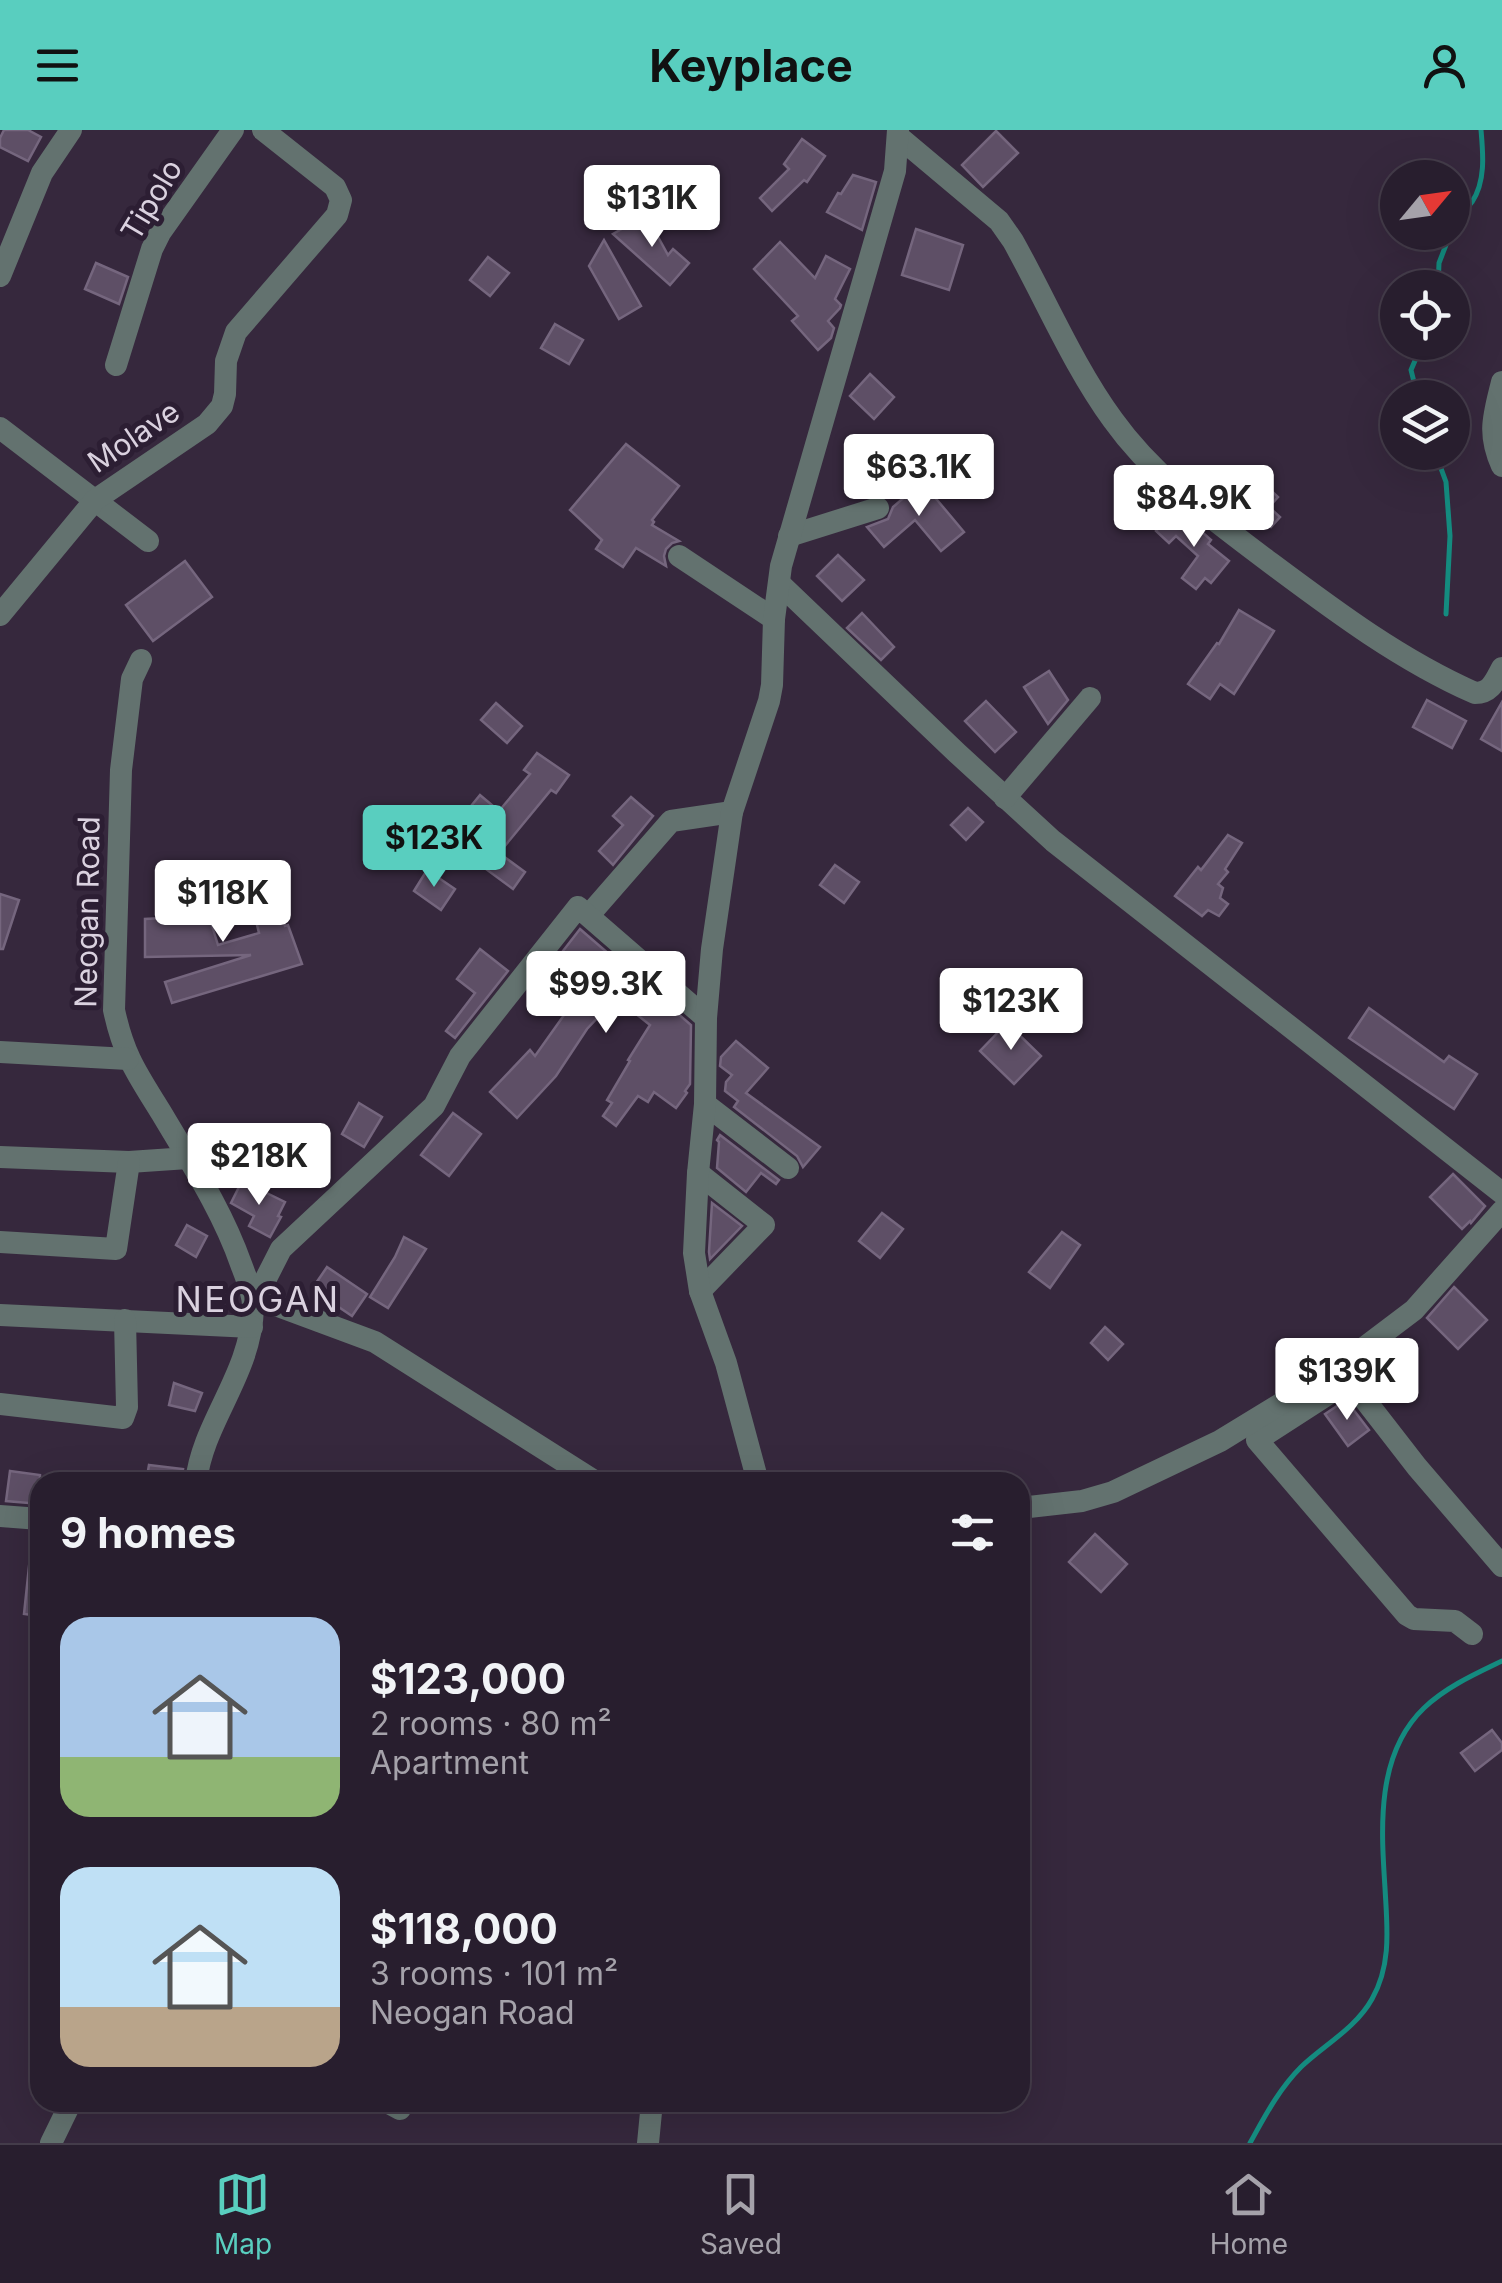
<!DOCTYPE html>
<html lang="en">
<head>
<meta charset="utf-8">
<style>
  :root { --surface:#281e2e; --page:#302736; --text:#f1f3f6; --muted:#a5a2aa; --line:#443c4a; --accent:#59cebf }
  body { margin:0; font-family:Inter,sans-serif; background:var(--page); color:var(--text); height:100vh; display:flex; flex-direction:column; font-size:38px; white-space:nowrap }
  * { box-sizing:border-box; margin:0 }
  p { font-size:32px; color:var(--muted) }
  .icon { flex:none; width:55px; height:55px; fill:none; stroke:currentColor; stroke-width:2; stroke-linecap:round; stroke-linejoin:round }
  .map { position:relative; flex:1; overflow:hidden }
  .sheet { position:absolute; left:30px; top:1342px; width:1000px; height:640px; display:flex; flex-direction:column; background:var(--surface); border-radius:30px; box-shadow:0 10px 40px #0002,0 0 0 2px var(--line) }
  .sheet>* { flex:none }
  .needle { width:65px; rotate:61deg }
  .tools { position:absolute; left:1380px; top:30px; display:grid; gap:20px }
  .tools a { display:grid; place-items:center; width:90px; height:90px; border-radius:50%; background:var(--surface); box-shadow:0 10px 40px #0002,0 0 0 2px var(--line); font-size:50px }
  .price { position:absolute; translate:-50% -85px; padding:0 22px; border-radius:10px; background:#fff; color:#222; font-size:32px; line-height:65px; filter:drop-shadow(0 2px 5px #0008) }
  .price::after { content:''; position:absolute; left:50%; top:60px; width:30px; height:22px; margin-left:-15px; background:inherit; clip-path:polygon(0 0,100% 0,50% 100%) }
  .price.current { background:var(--accent); color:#111 }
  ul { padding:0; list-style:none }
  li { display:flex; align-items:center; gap:30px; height:250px; padding:0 30px }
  li span { display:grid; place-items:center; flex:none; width:280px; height:200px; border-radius:30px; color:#555 }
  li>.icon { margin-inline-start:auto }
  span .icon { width:120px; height:120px; fill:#fffc; stroke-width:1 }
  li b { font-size:42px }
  h2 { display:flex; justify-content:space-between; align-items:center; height:120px; padding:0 30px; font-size:42px }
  header { display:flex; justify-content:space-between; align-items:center; height:130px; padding:0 30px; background:var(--accent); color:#111; font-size:45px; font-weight:700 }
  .menu { display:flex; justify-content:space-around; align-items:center; height:140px; border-top:2px solid var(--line); background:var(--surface); font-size:28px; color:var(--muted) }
  .menu a { display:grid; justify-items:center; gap:5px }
  .menu .current { color:var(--accent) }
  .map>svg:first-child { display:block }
</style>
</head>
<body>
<header><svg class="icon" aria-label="menu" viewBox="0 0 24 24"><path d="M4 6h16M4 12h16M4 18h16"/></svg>Keyplace<svg class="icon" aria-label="person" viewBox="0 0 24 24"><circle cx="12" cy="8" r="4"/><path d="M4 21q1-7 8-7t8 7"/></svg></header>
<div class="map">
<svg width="1502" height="2013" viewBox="0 0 1502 2013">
  <rect width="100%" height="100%" fill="#36283d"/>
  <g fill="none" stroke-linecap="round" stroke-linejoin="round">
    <g stroke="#148b7f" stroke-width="5">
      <path d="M1452 98C1457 87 1465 81 1472 72 1486 51 1483 23 1481 0"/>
      <path d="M1438 158 1439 133 1451 102"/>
      <path d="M1418 268 1411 240 1423 212"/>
      <path d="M1435 322 1446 352 1450 406 1446 484"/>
      <path d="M1250 2013C1265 1986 1279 1959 1301 1937 1324 1915 1356 1898 1372 1869 1392 1834 1387 1796 1385 1758 1381 1697 1376 1624 1424 1578 1446 1557 1475 1544 1502 1531"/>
    </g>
  </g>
  <g fill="#5e4f66" stroke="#75667e" stroke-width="2.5">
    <path d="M4 0H28L41 7 28 31 0 17V8Z"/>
    <path d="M996 1 1018 23 983 57 962 35Z"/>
    <path d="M802 9 825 26 807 52 804 50 772 81 760 68 789 39 784 34Z"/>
    <path d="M853 45 876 52 862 100 827 82 838 63 841 64Z"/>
    <path d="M646 85 668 125 673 119 689 133 670 155 613 104Z"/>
    <path d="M916 99 963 115 949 160 902 145Z"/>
    <path d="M604 110 641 176 619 189 589 136Z"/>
    <path d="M780 112 815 148 826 126 850 139 835 169 841 175 840 178 828 191 834 198 831 208 818 220 792 191 798 186 754 139Z"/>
    <path d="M488 127 509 143 490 166 470 150Z"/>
    <path d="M96 133 128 147 119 174 85 159Z"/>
    <path d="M555 194 583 210 569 234 541 218Z"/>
    <path d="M870 244 894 267 874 289 850 266Z"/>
    <path d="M626 314 679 356 652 390 654 392 652 395 679 411 672 413 666 419 664 426 666 436 636 418 623 437 596 419 602 410 570 380Z"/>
    <path d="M1260 350 1278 367 1269 377 1280 387 1271 397 1260 387 1258 388 1240 368 1249 358 1251 361Z"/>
    <path d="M922 352 964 402 941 421 915 390 884 417 867 397 888 389 893 377Z"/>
    <path d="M1174 381 1191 397 1193 394 1211 410 1208 414 1229 431 1211 453 1205 448 1196 459 1182 448 1198 426 1176 406 1169 413 1156 401Z"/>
    <path d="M838 425 864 450 842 471 817 446Z"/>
    <path d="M185 431 212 467 153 511 126 475Z"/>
    <path d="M1239 480 1274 501 1234 564 1220 554 1210 569 1188 554 1217 513 1219 514Z"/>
    <path d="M862 483 894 517 881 530 847 498Z"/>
    <path d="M1049 541 1068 570 1048 594 1024 557Z"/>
    <path d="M1427 570 1466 591 1452 618 1413 597Z"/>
    <path d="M986 571 1016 602 995 622 965 591Z"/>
    <path d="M1502 572V621L1481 609Z"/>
    <path d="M496 573 522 596 507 613 481 590Z"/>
    <path d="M537 623 569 645 556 663 551 660 499 723 525 742 513 759 448 711 470 683 467 681 480 665 499 681 530 644 524 640Z"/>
    <path d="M631 667 653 686 613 735 599 721 623 695 613 686Z"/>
    <path d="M968 678 983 692 966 710 951 695Z"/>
    <path d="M1228 705 1242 713 1225 739 1228 742 1218 754 1223 758 1220 768 1228 774 1219 786 1208 780 1202 786 1175 766 1198 737 1201 740Z"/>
    <path d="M835 735 859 752 844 773 820 755Z"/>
    <path d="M427 740 455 759 441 780 414 761Z"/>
    <path d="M272 748 285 796 288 795 302 834 172 873 165 852 251 825 145 827V789L163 788 161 783 183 777V779L205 773 218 815 259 803 247 755Z"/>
    <path d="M0 764 19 770 3 819H0Z"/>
    <path d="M580 799 691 895 690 954 685 961 687 963 676 978 654 962 648 972 638 966 616 996 603 986 612 973 607 970 630 931 628 930 650 895 616 868 587 899 556 946 517 988 490 962 530 920 535 926 579 864 549 839Z"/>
    <path d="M480 819 508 841 455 908 446 901 475 863 457 849Z"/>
    <path d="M1369 878 1444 932 1449 926 1477 944 1454 979 1349 908Z"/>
    <path d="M1007 893 1041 926 1014 954 980 921Z"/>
    <path d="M736 911 768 938 746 963 820 1017 803 1037 797 1026 734 977 738 971 725 961 726 952 732 945 720 936 721 927Z"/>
    <path d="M359 973 382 987 364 1017 342 1004Z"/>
    <path d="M453 983 481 1004 449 1046 421 1025Z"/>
    <path d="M720 1005 779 1050 776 1054 761 1043 746 1062 717 1038 719 1012 717 1010Z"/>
    <path d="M1453 1044 1485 1076 1471 1093 1470 1091 1462 1099 1430 1067Z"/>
    <path d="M242 1051 285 1072 278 1086 281 1087 270 1107 249 1096 254 1086 231 1073Z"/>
    <path d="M712 1073 742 1096 710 1129 709 1122Z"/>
    <path d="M882 1083 903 1099 880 1128 859 1111Z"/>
    <path d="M187 1095 207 1106 196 1127 176 1115Z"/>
    <path d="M1062 1102 1080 1115 1050 1158 1029 1142Z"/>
    <path d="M404 1107 426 1119 388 1178 370 1167 395 1127Z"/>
    <path d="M327 1137 367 1164 352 1186 312 1159Z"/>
    <path d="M1454 1157 1487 1190 1458 1219 1427 1188Z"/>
    <path d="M1105 1197 1123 1214 1108 1230 1091 1213Z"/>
    <path d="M174 1253 202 1263 195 1281 169 1275Z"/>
    <path d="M1346 1270 1369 1300 1348 1316 1325 1284Z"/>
    <path d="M149 1335 183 1339 181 1352H146Z"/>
    <path d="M10 1341 40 1345V1374L6 1371Z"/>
    <path d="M1095 1404 1127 1434 1101 1462 1069 1432Z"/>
    <path d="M30 1427H40V1486L24 1484Z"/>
    <path d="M1492 1600 1502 1613V1620L1475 1641 1461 1623Z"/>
  </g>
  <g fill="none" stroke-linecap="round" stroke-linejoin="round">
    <g stroke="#63726f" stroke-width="22">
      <path d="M899 7 999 91 1013 111C1046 170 1073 235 1113 290 1153 346 1210 387 1264 428 1331 478 1398 529 1475 563 1491 563 1495 551 1502 538"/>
      <path d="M0 146 42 43 71 0"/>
      <path d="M116 235 152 119 160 103 233 0"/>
      <path d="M1502 252C1494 285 1487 303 1502 336"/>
      <path d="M0 298 148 411"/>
      <path d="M789 406 878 378"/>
      <path d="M679 426 774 489"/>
      <path d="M780 454 957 623 1053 711 1502 1063"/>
      <path d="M0 485 95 370 207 294 222 276 225 264 226 231 236 202 337 85 341 70 335 57 263 0"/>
      <path d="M141 530 132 549 121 640 114 880C124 927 138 945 162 984 191 1033 222 1080 241 1134 246 1148 254 1164 253 1178 251 1245 203 1291 196 1352"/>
      <path d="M1005 668 1090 568"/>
      <path d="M589 785 671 691 732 682"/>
      <path d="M0 922 128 929"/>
      <path d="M705 974 788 1038"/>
      <path d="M0 1027 129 1032 188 1028"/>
      <path d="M698 1043 764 1095 700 1161"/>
      <path d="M0 1112 116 1119 129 1032"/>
      <path d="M0 1185 252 1197"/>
      <path d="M1341 1239 1417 1337 1502 1436"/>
      <path d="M1350 1250 1257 1310 1407 1485 1414 1489 1455 1491 1472 1504"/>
      <path d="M0 1274 123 1288 127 1277 125 1190"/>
      <path d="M596 1352 375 1212 278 1176 254 1172 281 1119 434 976 460 926 578 777 706 888"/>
      <path d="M758 1352 726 1233 700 1161 694 1123 698 1043 705 974 706 888 712 819 732 682 769 571 772 555 774 489 781 436 895 41 898 0"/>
      <path d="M1020 1378 1082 1371 1113 1362 1220 1311 1328 1245 1414 1180 1502 1081"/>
      <path d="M0 1386 40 1389"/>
      <path d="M387 1972 400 1979"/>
      <path d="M51 2013 71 1972"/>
      <path d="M648 2013 652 1972"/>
    </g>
  </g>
  <g text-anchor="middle" stroke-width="10" stroke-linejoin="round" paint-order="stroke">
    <g font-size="30" fill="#dad1df" stroke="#2c1e33">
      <text transform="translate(152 70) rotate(-59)" y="10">Tipolo</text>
      <text transform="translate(134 307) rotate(-34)" y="10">Molave</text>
      <text transform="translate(88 782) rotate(-89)" y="10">Neogan Road</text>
    </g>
    <g font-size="35" letter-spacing="2.5" fill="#dad1df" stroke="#2c1e33">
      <text x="258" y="1182">NEOGAN</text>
    </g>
  </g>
</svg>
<div class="tools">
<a><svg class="needle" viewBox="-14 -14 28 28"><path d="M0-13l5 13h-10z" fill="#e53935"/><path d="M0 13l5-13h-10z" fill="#a5a2aa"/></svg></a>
<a><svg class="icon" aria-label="locate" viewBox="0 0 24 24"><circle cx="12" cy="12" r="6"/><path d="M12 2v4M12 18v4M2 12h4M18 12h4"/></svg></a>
<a><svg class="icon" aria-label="layers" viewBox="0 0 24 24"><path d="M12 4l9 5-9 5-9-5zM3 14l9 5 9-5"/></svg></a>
</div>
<b class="price" style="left:652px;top:120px">$131K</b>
<b class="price" style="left:919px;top:389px">$63.1K</b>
<b class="price" style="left:1194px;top:420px">$84.9K</b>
<b class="price current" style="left:434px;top:760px">$123K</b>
<b class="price" style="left:223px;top:815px">$118K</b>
<b class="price" style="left:606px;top:906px">$99.3K</b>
<b class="price" style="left:1011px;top:923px">$123K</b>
<b class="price" style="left:259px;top:1078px">$218K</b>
<b class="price" style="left:1347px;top:1293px">$139K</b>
<section class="sheet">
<h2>9 homes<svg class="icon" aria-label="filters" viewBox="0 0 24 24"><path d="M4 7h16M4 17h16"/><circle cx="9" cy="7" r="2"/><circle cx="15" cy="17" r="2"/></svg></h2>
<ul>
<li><span style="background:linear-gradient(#a9c7e8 70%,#8fb573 0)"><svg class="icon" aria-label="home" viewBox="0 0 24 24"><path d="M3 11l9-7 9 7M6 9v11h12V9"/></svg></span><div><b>$123,000</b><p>2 rooms · 80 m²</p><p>Apartment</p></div></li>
<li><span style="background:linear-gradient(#bfe0f5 70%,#b9a48a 0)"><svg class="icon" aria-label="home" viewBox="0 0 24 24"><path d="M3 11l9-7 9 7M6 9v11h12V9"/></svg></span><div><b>$118,000</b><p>3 rooms · 101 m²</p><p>Neogan Road</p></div></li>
</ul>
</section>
</div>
<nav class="menu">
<a class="current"><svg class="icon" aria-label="map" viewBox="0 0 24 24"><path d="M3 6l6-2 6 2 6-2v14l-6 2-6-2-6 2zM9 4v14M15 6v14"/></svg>Map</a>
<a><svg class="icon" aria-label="saved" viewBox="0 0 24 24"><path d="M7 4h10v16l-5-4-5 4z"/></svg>Saved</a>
<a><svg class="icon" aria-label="home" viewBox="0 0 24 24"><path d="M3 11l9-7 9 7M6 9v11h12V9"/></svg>Home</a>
</nav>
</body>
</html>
